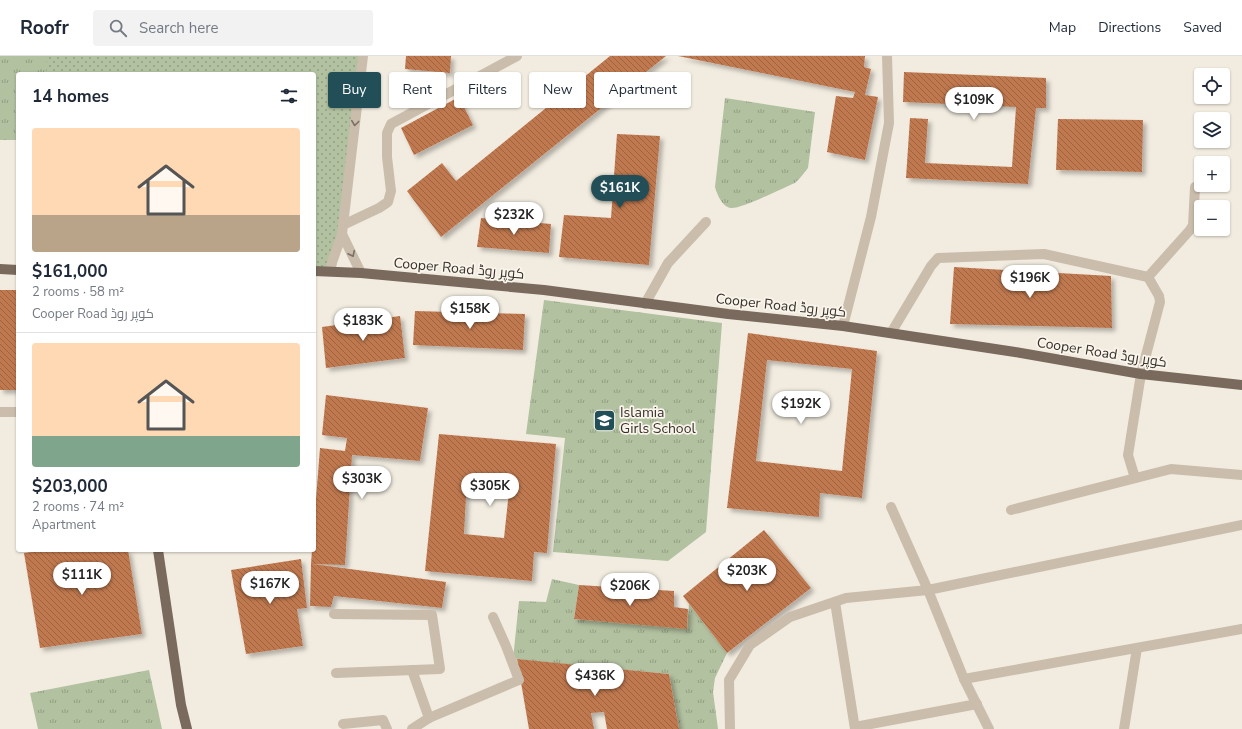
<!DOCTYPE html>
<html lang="en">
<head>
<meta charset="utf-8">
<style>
  :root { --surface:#fff; --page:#f2f2f3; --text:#1f2937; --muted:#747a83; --line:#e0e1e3; --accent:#224e58 }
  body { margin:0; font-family:"Nunito Sans",Cairo,sans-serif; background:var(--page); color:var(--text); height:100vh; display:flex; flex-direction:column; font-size:15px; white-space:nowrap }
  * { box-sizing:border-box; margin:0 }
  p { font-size:13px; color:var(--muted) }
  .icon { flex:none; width:22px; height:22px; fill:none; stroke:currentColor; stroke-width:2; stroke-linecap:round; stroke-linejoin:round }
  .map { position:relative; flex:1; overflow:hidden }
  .drawer { position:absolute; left:16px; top:16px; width:300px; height:480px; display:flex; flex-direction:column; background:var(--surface); border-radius:4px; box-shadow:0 1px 3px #0004 }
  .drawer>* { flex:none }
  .banner { position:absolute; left:328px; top:16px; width:380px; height:36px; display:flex; gap:8px }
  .fabs { position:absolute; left:1194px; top:12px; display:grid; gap:8px }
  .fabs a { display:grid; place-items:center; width:36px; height:36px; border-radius:4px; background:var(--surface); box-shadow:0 1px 3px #0004; font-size:20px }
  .price { position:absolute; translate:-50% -34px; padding:0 9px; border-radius:14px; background:#fff; color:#222; font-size:13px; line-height:26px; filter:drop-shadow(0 1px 2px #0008) }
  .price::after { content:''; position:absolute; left:50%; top:24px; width:12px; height:9px; margin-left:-6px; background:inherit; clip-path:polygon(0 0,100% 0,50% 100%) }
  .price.selected { background:var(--accent); color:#fff }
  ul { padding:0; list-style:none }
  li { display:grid; align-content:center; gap:8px; height:212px; padding:0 16px }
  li+li { border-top:1px solid var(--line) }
  li span { display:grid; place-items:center; height:124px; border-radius:4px; color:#555 }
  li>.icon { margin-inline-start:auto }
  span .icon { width:72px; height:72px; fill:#fffc; stroke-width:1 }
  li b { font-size:17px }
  h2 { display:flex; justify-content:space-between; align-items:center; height:48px; padding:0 16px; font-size:17px }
  .chip { padding:0 14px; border-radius:4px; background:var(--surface); box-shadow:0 1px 3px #0004; font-size:14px; line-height:36px }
  .chip.selected { background:var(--accent); color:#fff }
  header { display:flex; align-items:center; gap:24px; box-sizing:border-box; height:56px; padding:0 20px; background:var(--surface); border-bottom:1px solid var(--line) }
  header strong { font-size:19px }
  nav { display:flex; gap:22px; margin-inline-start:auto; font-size:14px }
  .search { width:280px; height:36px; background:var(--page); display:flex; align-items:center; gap:10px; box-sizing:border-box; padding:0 14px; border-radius:4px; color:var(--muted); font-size:15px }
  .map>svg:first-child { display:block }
</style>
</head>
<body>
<header>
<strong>Roofr</strong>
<div class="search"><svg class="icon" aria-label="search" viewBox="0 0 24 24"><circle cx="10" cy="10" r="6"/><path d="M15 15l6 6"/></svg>Search here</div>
<nav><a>Map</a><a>Directions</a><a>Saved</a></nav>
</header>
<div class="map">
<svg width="1242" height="673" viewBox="0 0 1242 673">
  <defs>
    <pattern id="grass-tufts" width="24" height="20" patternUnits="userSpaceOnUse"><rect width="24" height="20" fill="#b2c1a0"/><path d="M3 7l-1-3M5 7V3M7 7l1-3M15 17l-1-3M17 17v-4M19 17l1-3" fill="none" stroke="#929d83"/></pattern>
    <pattern id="park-dots" width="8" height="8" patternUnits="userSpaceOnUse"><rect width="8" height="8" fill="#b2c1a0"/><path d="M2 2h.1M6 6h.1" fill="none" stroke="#929d83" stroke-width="1.8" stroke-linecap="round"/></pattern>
    <pattern id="building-back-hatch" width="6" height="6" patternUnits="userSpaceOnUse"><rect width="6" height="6" fill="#c07950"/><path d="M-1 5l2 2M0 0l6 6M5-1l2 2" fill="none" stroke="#9d6443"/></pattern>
    <filter id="shadow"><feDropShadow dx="3.5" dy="3.5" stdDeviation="2" flood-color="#0004"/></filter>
  </defs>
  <rect width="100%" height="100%" fill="#f2ece0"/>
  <g fill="url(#grass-tufts)">
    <path d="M0 0H238L235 18H18V84H0Z"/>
    <path d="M725 42 815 56 808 112 800 122 795 127C783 132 741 153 731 152 722 151 717 138 715 131Z"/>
    <path d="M544 244 722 267 706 476 668 505 553 496 565 382 526 378Z"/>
    <path d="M552 523 579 529 574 563 687 572 689 548 727 597 715 622 713 636 718 673H679L669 618 513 603 519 545 546 546Z"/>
    <path d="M149 614 162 673H38L30 637Z"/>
  </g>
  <path fill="url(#park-dots)" d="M47 0H362L336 212 314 213V18H46Z"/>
  <g fill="url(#building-back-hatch)" fill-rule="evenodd" filter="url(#shadow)">
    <path d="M406 0H451L450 17 405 13Z"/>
    <path d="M610 0H666L441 181 407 135 442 107 456 125Z"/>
    <path d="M678 0H865L864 11 871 13 865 39 878 41 865 104 827 96 836 40 853 42 855 36Z"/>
    <path d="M904 16 1046 22V52H1036L1028 128 906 122 910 62 928 63 925 107 1012 111 1016 51 903 46Z"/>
    <path d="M459 41 473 69 414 99 401 72Z"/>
    <path d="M1058 63 1143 64 1142 116 1056 114Z"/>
    <path d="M617 78 660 80 649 209 559 201 564 159 611 162Z"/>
    <path d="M481 162 551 168 549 197 477 191Z"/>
    <path d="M954 211 1111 220 1112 272 950 268Z"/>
    <rect x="0" y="234" width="18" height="100"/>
    <path d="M415 255 525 258 523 294 413 289Z"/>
    <path d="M400 260 405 302 326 312 322 271Z"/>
    <path d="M748 277 877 295 862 442 820 437 819 461 727 452ZM767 304 852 313 842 415 756 405Z"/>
    <path d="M326 339 428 352 420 405 352 399 345 509 313 508 446 526 442 552 334 540 331 551 310 550 311 508 312 494H314V469L320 392 345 395 347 382 322 379Z"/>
    <path d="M439 378 556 388 547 497 534 496 532 525 425 515ZM467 423 510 426 504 482 464 478Z"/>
    <path d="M764 474 811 532 727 597 683 540Z"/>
    <path d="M47 494H128L142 578 40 592 24 497Z"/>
    <path d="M301 503 307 552 297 553 303 590 246 598 231 514Z"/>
    <path d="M579 529 674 535V551L688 553 687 573 574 563Z"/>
    <path d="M517 603 669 618 679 673H607L604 656 591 657 594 673H529Z"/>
  </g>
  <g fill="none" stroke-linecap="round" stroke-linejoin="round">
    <g stroke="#cabdac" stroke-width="10">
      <path d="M343 169 379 152 388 146 391 135 387 101V77L391 68 517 0"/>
      <path d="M342 178 361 217"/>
      <path d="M329 215 342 178 343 169 363 0"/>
      <path d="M645 248 668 207 706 166"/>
      <path d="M843 270 871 161 889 67 887 0"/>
      <path d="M891 277 931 210 938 202 1044 198 1148 221 1190 174 1193 169 1195 131"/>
      <path d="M0 356H18"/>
      <path d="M1135 422 1128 399 1141 318 1160 246 1159 240 1148 221"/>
      <path d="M891 451 928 534 964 623 989 673"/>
      <path d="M1011 454 1171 413 1242 419"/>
      <path d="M835 546 855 673"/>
      <path d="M334 558 432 559 440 613 336 617"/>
      <path d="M412 614 429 662"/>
      <path d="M964 623 1242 573"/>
      <path d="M343 668 383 664 387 673"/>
      <path d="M855 671 977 648"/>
      <path d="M412 673 429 662 519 624 506 590 493 561"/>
      <path d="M730 673 729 624 750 589 790 561 846 542 928 534 1242 469"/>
      <path d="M1124 673 1137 592"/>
    </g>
    <g stroke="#796a5d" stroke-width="10">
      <path d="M0 213 18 214"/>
      <path d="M314 215 361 217 544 234 728 258 843 270 1015 296 1141 318 1242 329"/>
      <path d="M158 494 181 649 187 673"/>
    </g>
  </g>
  <defs><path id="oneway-chevron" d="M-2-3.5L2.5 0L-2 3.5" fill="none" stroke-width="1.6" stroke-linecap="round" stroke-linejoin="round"/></defs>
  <g stroke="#7a7065">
    <use href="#oneway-chevron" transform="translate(355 67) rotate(97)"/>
    <use href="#oneway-chevron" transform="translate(352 198) rotate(64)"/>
  </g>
  <defs>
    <symbol id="school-square" viewBox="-11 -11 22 22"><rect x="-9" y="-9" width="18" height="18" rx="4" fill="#224e58" stroke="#faf5ec"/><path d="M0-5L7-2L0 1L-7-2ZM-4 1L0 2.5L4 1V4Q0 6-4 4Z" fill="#fff"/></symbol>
  </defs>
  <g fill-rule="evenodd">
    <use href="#school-square" x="592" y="352" width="25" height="25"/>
  </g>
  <g text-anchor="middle" stroke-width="3.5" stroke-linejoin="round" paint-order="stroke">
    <g font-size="14" fill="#38312b" stroke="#faf5ec">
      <text transform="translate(459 212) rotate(5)" y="5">Cooper Road کوپر روڈ</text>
      <text transform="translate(781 249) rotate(6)" y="5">Cooper Road کوپر روڈ</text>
      <text transform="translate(1102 296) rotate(9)" y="5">Cooper Road کوپر روڈ</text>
    </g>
    <g font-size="14" fill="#38312b" stroke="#faf5ec" text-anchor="start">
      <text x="620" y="361">Islamia<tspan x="620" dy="16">Girls School</tspan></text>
    </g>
  </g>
</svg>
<div class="fabs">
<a><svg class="icon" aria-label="locate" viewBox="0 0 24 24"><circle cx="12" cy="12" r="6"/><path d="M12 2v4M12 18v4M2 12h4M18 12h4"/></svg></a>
<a><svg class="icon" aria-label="layers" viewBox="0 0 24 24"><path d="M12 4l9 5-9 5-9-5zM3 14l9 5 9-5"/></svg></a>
<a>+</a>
<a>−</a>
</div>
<b class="price" style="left:974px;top:65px">$109K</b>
<b class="price selected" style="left:620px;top:153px">$161K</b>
<b class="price" style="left:514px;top:180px">$232K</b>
<b class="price" style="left:1030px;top:243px">$196K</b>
<b class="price" style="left:470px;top:274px">$158K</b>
<b class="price" style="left:363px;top:286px">$183K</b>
<b class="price" style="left:801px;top:369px">$192K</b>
<b class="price" style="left:362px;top:444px">$303K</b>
<b class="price" style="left:490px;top:451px">$305K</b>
<b class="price" style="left:747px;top:536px">$203K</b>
<b class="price" style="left:82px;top:540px">$111K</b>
<b class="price" style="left:270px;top:549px">$167K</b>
<b class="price" style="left:630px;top:551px">$206K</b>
<b class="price" style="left:595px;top:641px">$436K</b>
<div class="banner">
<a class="chip selected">Buy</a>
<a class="chip">Rent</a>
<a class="chip">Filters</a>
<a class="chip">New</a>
<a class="chip">Apartment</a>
</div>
<section class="drawer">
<h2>14 homes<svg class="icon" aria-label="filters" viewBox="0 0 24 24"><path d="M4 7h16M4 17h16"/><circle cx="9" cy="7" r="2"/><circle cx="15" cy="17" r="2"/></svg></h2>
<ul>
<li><span style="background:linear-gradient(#ffd9b3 70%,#b9a48a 0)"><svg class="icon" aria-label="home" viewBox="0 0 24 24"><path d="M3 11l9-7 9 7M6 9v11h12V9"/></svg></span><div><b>$161,000</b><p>2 rooms · 58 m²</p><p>Cooper Road کوپر روڈ</p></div></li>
<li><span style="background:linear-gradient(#ffd9b3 75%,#7fa58c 0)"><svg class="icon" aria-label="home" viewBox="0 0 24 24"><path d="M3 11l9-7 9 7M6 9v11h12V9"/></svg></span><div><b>$203,000</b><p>2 rooms · 74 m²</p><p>Apartment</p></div></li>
</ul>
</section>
</div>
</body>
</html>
